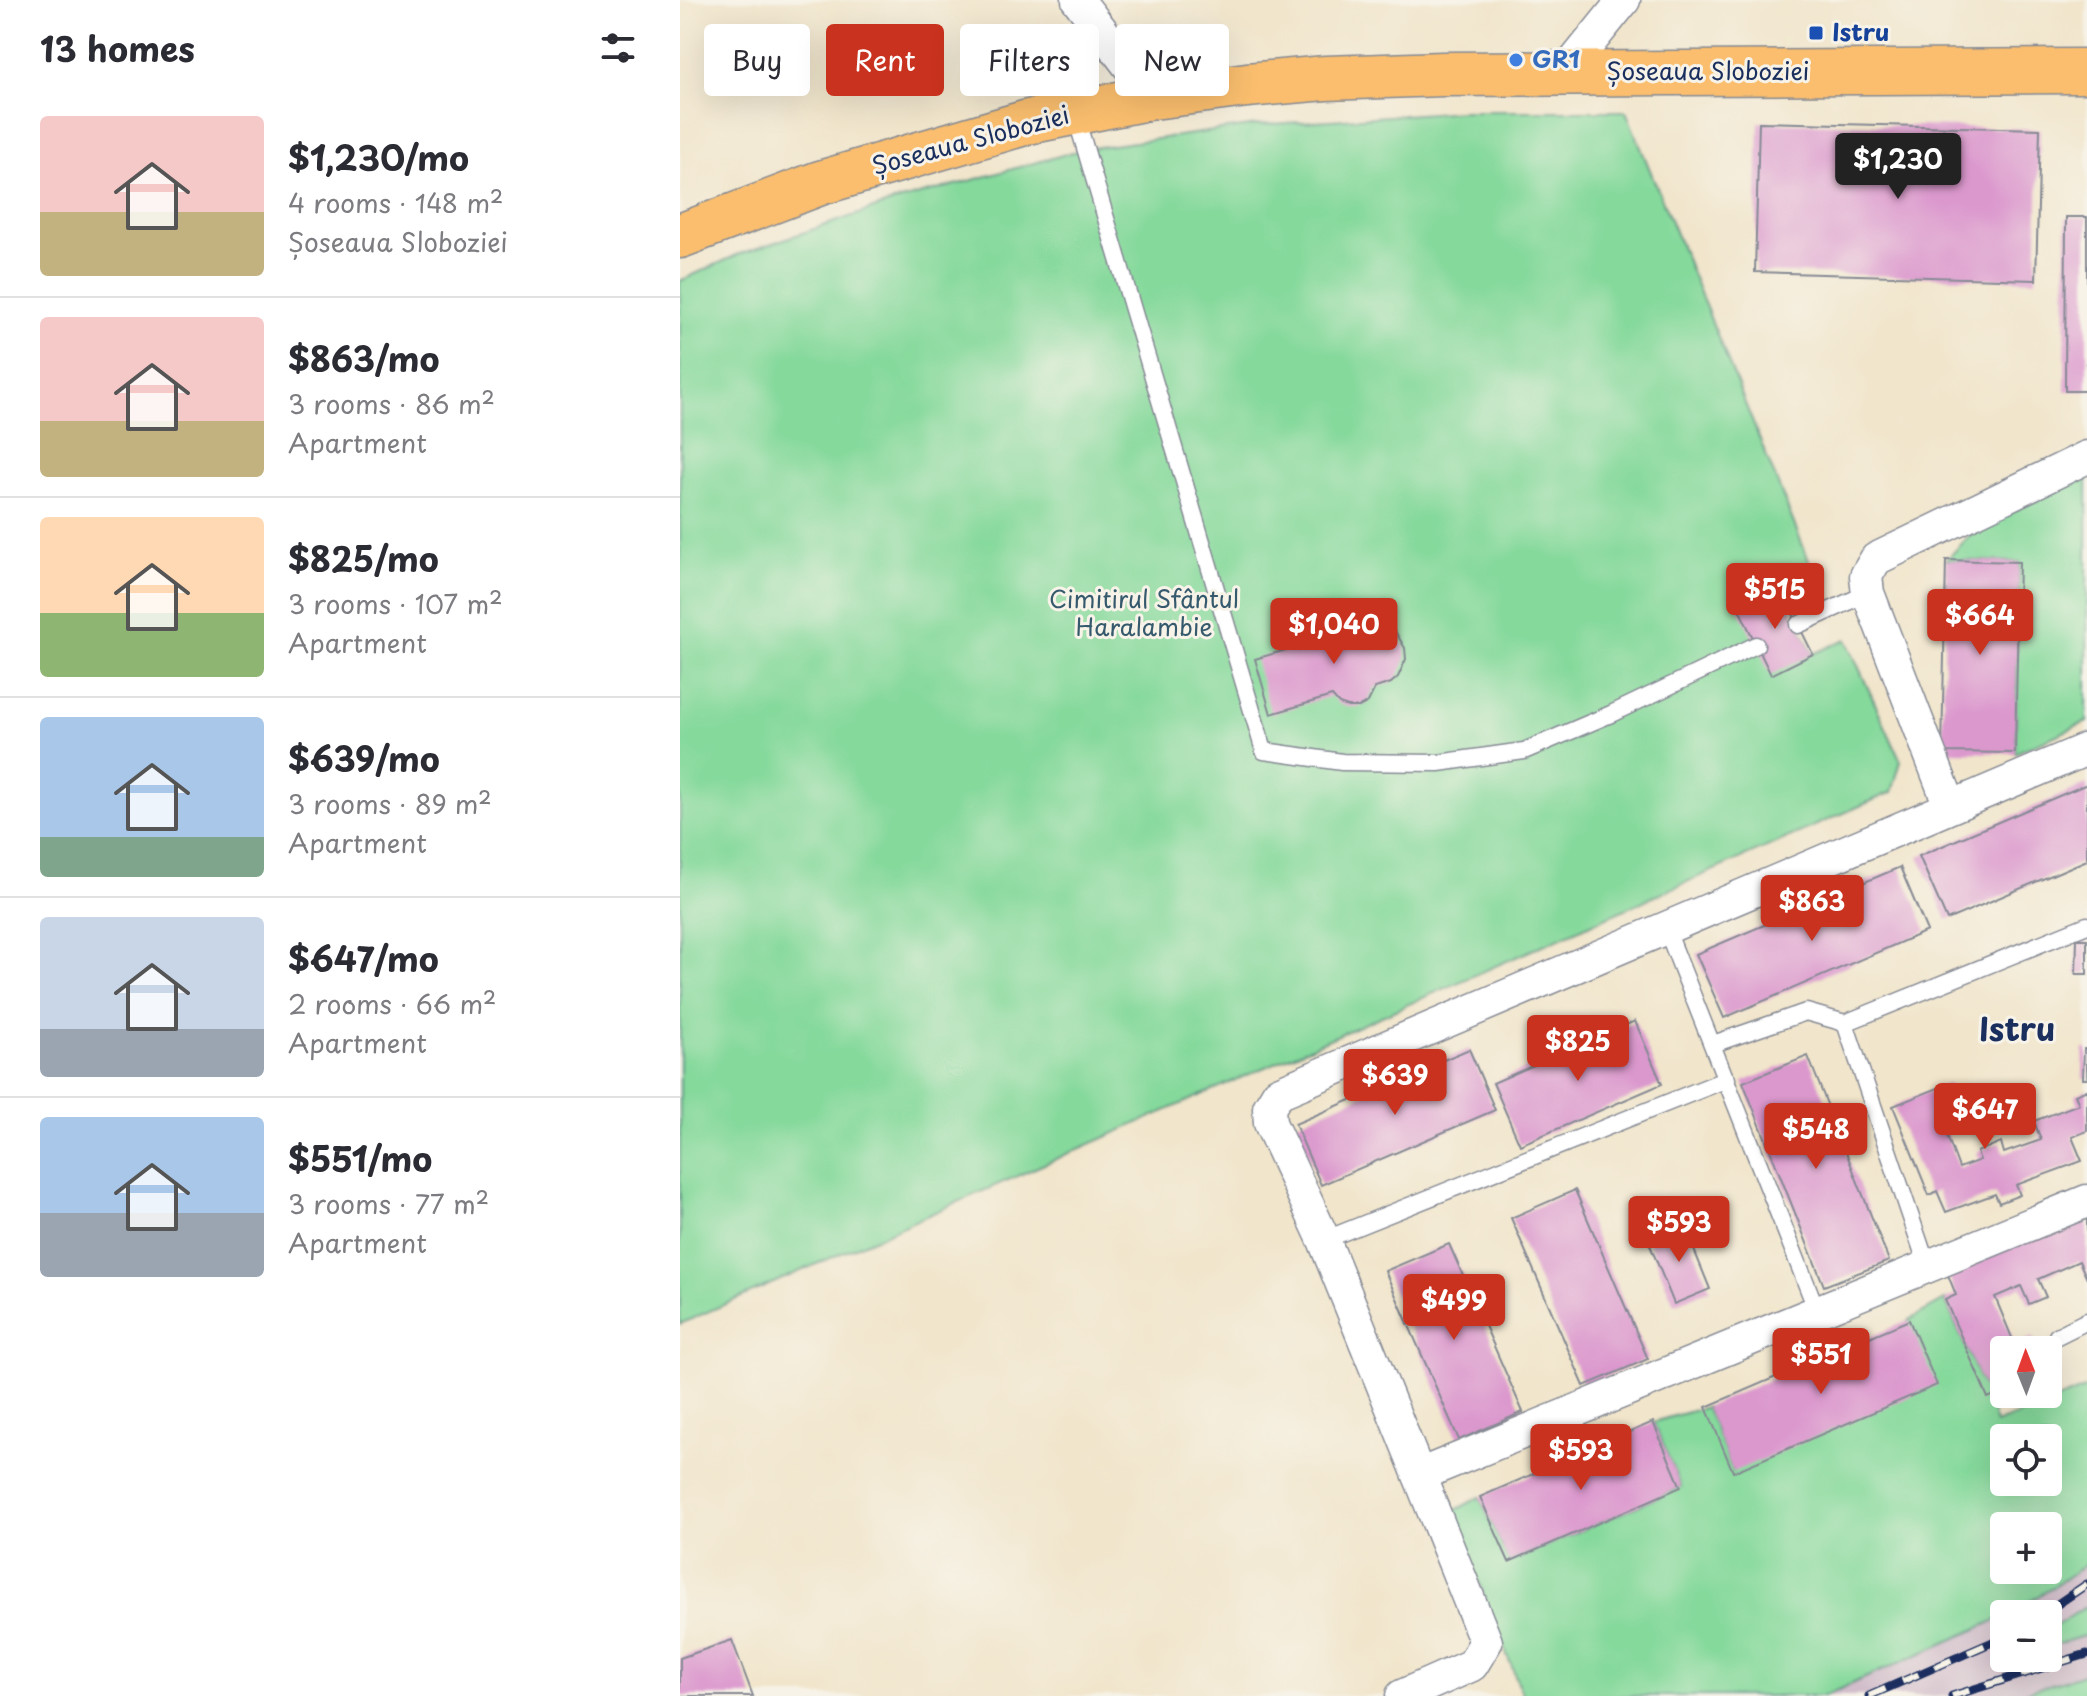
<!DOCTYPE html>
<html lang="en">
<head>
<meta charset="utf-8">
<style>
  :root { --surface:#fff; --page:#f2f2f3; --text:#2b2b33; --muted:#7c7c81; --line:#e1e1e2; --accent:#c8321e }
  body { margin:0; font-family:"Playpen Sans",sans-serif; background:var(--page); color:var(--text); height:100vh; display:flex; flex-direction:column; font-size:30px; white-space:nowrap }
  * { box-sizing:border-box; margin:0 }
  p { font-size:26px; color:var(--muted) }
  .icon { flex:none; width:44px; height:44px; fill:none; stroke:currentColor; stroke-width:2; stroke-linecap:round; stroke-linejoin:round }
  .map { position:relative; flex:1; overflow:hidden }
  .details { display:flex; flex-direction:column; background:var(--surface); width:680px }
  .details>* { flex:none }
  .hud { position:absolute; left:24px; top:24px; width:760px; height:72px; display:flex; gap:16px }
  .needle { width:52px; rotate:359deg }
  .buttons { position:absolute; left:1310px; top:1336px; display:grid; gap:16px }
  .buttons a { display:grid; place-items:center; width:72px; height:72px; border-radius:8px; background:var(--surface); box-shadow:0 8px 32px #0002; font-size:40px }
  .price { position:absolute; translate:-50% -68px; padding:0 18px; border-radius:8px; background:var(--accent); color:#fff; font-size:26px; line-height:52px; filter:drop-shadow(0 2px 4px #0008) }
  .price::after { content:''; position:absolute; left:50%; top:48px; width:24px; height:18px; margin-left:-12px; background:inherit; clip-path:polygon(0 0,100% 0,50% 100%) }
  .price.on { background:#222; color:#fff }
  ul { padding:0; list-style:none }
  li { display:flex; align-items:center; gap:24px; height:200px; padding:0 40px }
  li+li { border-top:2px solid var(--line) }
  li span { display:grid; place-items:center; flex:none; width:224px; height:160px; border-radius:8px; color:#555 }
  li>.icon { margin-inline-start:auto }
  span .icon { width:96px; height:96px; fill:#fffc; stroke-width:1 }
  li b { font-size:34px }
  h2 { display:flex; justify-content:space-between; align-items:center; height:96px; padding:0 40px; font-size:34px }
  .chip { padding:0 28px; border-radius:8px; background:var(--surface); box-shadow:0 8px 32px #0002; font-size:28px; line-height:72px }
  .chip.on { background:var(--accent); color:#fff }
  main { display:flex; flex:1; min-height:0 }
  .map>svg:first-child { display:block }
</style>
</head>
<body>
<main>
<section class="details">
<h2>13 homes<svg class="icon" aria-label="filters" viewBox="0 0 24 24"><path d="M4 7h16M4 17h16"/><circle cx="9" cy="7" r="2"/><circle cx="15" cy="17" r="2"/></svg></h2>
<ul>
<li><span style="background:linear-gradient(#f6c9c9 60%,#c2b280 0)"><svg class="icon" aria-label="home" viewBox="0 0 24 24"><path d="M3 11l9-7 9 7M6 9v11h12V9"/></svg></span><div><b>$1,230/mo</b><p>4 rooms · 148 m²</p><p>Șoseaua Sloboziei</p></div></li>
<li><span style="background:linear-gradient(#f6c9c9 65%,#c2b280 0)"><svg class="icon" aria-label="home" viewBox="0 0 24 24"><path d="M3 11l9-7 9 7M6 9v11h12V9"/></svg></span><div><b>$863/mo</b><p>3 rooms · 86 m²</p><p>Apartment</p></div></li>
<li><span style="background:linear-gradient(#ffd9b3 60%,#8fb573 0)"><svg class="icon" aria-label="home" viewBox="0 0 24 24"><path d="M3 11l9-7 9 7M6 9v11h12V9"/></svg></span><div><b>$825/mo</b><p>3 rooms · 107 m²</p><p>Apartment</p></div></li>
<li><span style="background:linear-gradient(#a9c7e8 75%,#7fa58c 0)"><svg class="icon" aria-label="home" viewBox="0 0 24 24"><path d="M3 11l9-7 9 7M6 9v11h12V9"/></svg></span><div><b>$639/mo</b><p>3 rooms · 89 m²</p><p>Apartment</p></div></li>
<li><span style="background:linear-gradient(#c9d6e8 70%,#9aa5b1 0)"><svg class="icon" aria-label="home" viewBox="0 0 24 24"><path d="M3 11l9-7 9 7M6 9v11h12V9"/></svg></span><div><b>$647/mo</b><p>2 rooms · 66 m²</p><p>Apartment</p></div></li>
<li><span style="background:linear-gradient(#a9c7e8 60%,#9aa5b1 0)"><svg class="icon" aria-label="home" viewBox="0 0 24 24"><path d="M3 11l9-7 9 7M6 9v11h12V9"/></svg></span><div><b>$551/mo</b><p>3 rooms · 77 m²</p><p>Apartment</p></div></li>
</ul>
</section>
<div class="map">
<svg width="1407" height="1696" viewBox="0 0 1407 1696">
  <rect width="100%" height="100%" fill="#f7f3e8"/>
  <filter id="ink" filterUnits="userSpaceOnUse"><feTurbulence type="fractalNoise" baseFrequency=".0125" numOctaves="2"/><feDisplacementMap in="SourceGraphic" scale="16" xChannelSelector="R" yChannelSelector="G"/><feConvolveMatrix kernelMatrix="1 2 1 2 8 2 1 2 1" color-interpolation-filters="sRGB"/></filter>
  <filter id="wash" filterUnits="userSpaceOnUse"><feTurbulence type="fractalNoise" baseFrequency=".006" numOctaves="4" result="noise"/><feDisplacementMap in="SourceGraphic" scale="32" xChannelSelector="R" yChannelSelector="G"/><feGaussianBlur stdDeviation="1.8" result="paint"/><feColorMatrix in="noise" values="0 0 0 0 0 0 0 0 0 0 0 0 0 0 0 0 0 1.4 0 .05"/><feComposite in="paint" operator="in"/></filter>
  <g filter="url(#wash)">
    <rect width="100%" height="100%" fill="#f1e5cb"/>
    <g fill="#d1bdcb">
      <path d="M1407 1563V1606L1387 1620 1368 1631V1614H1327L1372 1588Z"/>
      <path d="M1324 1616 1326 1658 1323 1662 1335 1658H1368V1647L1407 1635V1673L1332 1696H1144Z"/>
    </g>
    <g fill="#85d99b" stroke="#50847c" stroke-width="2" fill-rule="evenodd">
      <path d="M782 111H946L1134 573 1100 588 1133 654 1166 639 1221 761 1212 792 0 1324V281L57 255 214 202 404 149 577 125Z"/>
      <path d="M1407 475V722L1335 753 1339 562 1266 560 1295 530Z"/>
      <path d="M1265 1300 1308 1398 1316 1424 1407 1388V1563L1372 1588 1317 1620 1144 1696H843L772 1512 800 1497 829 1562 1001 1487 973 1422 1026 1407 1053 1471 1229 1320ZM1324 1438H1368V1482H1324ZM1324 1526H1368V1570H1324Z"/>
      <path d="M1407 1606V1635L1368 1647V1631Z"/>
      <path d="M1407 1673V1696H1332Z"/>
    </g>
    <g id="blocks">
      <g fill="#db98cd">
        <path d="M1079 122 1360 129 1356 280 1075 272Z"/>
        <path d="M1386 217H1407V391H1385Z"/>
        <path d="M1266 560 1339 562 1335 753 1262 752Z"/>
        <path d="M1100 588 1133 654 1091 675 1058 607Z"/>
        <path d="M659 616 673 618 683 625H705L715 631 725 648 726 659 718 677 711 683 695 688 688 702 679 707H668L659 704 652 696 591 714 575 659 641 640 646 625Z"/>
        <path d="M1407 784V860L1267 920 1239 856Z"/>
        <path d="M1220 867 1247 931 1044 1018 1016 954Z"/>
        <path d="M1397 939H1407V974H1396Z"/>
        <path d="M955 1021 982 1084 840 1145 813 1083Z"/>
        <path d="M789 1049 815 1110 641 1185 615 1124Z"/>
        <path d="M1404 1049H1407V1079H1403Z"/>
        <path d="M1128 1056 1209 1261 1144 1286 1063 1082Z"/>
        <path d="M1268 1084 1281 1116 1262 1122 1279 1168 1300 1160 1297 1152 1321 1142 1324 1153 1361 1140 1354 1121 1399 1104 1395 1095 1407 1090V1131L1392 1137 1402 1161 1336 1185 1340 1195 1319 1203 1315 1194 1266 1212 1257 1191 1249 1195 1213 1106Z"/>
        <path d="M895 1190 968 1359 904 1386 831 1218Z"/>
        <path d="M1407 1208V1279L1399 1261 1358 1279 1366 1297 1349 1304 1341 1286 1315 1297 1335 1345 1353 1337 1359 1350H1324V1391L1308 1398 1265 1300 1276 1295 1266 1270Z"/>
        <path d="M1004 1225 1030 1289 994 1304 968 1240Z"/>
        <path d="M769 1244 843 1412 779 1440 705 1271Z"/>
        <path d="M1229 1320 1257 1385 1053 1472 1026 1407Z"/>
        <path d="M973 1422 1001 1487 829 1562 800 1497Z"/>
        <path d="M52 1640 73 1696H0V1658Z"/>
      </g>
    </g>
  </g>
  <g filter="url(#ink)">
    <use href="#blocks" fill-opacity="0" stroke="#868a94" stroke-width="2"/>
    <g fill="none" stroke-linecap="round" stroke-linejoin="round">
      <defs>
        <g id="service">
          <path d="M395 114 584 751 662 762 758 763 844 751 931 714 1076 645"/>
          <path d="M1118 625 1188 593"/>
          <path d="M986 928 1137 1311"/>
          <path d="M1165 1023 1247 1265"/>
          <path d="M1033 1044 1126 1012 1165 1023 1407 925"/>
          <path d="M644 1240 1047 1079"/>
          <path d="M1377 1336 1407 1321"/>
        </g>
        <g id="minor">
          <path d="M398 0 473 97"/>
          <path d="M885 73 944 0"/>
          <path d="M1270 806 1188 593 1186 576 1196 559 1407 457"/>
          <path d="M739 1475 644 1240 590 1123 589 1108 598 1093 1407 749"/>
          <path d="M722 1696 792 1665 806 1642 739 1475 1407 1201"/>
        </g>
        <path id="primary" d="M0 236 140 183 348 122 473 97 567 85 646 78 763 74 1407 71"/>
      </defs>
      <use href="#service" stroke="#868a94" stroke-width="19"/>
      <use href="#minor" stroke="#868a94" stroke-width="35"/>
      <use href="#primary" stroke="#868a94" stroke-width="47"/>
      <use href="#service" stroke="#fff" stroke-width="16"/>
      <use href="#minor" stroke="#fff" stroke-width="32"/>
      <use href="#primary" stroke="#fabe6e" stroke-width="44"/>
      <defs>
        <g id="rail">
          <path d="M1363 1614 1407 1584"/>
          <path d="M1189 1696 1324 1637"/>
          <path d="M1272 1696 1407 1654"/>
        </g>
      </defs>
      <use href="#rail" stroke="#1b2f5e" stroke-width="9"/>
      <use href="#rail" stroke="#f7f3e8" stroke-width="6" stroke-dasharray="18" stroke-linecap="butt"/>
    </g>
  </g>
  <rect fill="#1a4fb4" stroke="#f7f3e8" stroke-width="3" x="1128" y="25" width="16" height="16" rx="4"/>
  <circle fill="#3f7fe0" stroke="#f7f3e8" stroke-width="3" cx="836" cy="60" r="8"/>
  <g text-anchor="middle" stroke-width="6" stroke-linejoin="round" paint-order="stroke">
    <g font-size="24" font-weight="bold" fill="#164399" stroke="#f7f3e8" text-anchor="start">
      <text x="1152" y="41">Istru</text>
    </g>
    <g font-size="24" font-weight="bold" fill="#366cbe" stroke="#f7f3e8" text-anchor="start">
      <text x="852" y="68">GR1</text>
    </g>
    <g font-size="24" fill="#1b2f5e" stroke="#f7f3e8">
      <text x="1028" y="80">Șoseaua Sloboziei</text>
      <text transform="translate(291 141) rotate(-15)" y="8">Șoseaua Sloboziei</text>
    </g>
    <g font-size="24" fill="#365a6d" stroke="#f7f3e8">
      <text x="464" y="608">Cimitirul Sfântul<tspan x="464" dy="28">Haralambie</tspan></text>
    </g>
    <g font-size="32" font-weight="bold" fill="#1b2f5e" stroke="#f7f3e8">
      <text x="1337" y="1041">Istru</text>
    </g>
  </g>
</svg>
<div class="buttons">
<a><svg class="needle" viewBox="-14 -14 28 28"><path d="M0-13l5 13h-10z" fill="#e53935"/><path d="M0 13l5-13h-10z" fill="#7c7c81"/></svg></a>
<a><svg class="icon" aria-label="locate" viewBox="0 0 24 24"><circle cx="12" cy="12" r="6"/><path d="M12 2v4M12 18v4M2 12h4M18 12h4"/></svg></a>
<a>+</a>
<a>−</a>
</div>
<b class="price on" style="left:1218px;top:201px">$1,230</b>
<b class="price" style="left:1095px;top:631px">$515</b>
<b class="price" style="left:1300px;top:657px">$664</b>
<b class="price" style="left:654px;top:666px">$1,040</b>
<b class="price" style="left:1132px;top:943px">$863</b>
<b class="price" style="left:898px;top:1083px">$825</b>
<b class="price" style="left:715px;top:1117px">$639</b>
<b class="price" style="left:1305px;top:1151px">$647</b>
<b class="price" style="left:1136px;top:1171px">$548</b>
<b class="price" style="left:999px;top:1264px">$593</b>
<b class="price" style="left:774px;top:1342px">$499</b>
<b class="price" style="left:1141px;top:1396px">$551</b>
<b class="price" style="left:901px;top:1492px">$593</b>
<div class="hud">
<a class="chip">Buy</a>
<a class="chip on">Rent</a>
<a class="chip">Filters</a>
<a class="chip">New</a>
</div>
</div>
</main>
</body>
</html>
